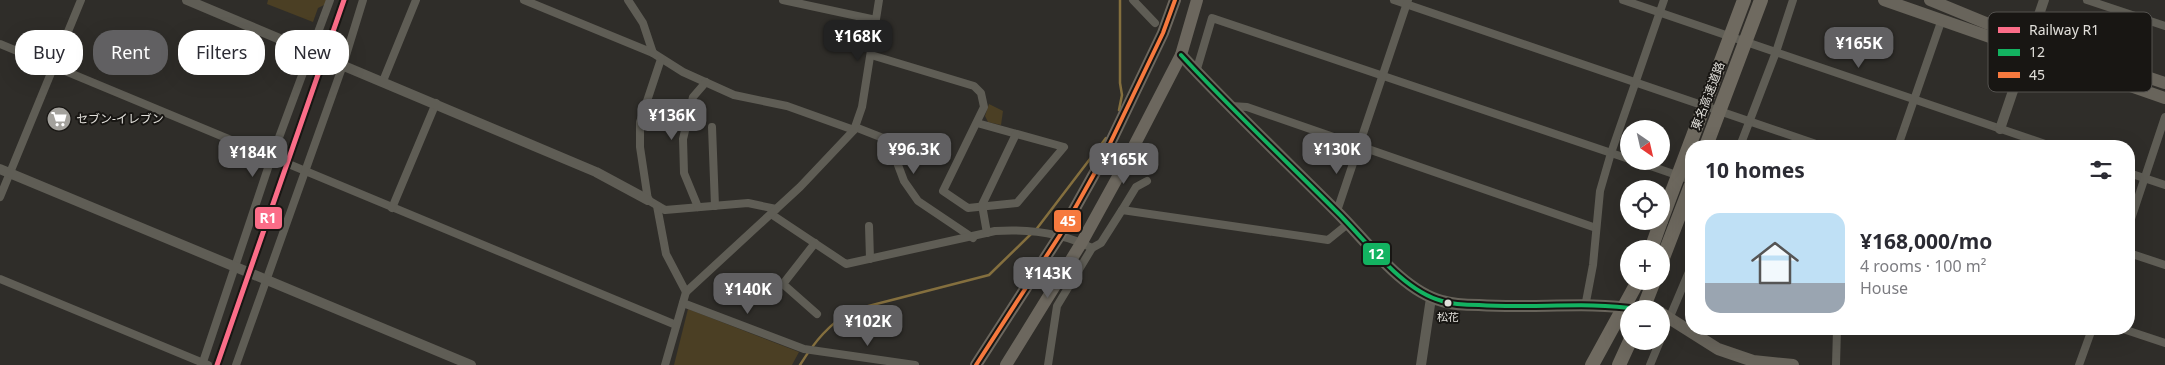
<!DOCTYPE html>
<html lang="en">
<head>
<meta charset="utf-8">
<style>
  :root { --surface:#fff; --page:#f7f7f7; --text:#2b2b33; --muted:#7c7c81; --accent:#616062 }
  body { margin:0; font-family:"Noto Sans","Noto Sans JP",sans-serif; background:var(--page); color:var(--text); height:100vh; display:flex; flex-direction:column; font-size:19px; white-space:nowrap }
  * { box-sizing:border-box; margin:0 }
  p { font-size:16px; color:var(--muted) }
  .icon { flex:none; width:28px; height:28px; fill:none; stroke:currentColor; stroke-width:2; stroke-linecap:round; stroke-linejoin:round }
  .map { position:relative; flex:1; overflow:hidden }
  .sheet { position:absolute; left:1685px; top:140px; width:450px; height:195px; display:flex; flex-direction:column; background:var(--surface); border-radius:20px; box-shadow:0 5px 20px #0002 }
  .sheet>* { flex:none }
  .guide { position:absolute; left:15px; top:30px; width:475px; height:45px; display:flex; gap:10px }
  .needle { width:32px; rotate:146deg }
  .controls { position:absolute; left:1620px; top:120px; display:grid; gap:10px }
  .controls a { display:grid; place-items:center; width:50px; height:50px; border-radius:50%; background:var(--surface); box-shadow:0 5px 20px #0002; font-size:25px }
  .price { position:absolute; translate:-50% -42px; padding:0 11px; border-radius:10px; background:var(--accent); color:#fff; font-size:16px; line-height:32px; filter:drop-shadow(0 1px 2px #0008) }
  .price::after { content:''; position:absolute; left:50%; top:30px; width:15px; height:11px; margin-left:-8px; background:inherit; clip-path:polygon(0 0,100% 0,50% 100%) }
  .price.current { background:#222; color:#fff }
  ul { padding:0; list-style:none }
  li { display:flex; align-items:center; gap:15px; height:125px; padding:0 20px }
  li span { display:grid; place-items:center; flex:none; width:140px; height:100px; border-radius:15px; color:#555 }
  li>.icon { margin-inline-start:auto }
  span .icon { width:60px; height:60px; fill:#fffc; stroke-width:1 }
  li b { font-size:21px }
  h2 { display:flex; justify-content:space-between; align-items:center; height:60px; padding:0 20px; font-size:21px }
  .tag { padding:0 18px; border-radius:20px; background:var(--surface); box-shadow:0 5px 20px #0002; font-size:18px; line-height:45px }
  .tag.current { background:var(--accent); color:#fff }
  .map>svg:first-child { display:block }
</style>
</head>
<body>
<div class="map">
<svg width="2165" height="365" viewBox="0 0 2165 365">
  <rect width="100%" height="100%" fill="#2f2d29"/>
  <g fill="#4b3f24">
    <path d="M268 0H327L326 4 318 8 313 22 267 4Z"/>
    <path d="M989 104 1003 111 1001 125 988 122 985 116Z"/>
    <path d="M688 309 799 352 792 365H674Z"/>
  </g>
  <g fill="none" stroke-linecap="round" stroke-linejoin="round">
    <g stroke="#846f3e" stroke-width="2.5">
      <path d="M1119 110 1122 95 1120 83V0"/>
      <path d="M1035 231 1106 138"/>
      <path d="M800 365C815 341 829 324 853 310L989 275 1031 234"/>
    </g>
    <g stroke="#5f5d55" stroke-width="8">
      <path d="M524 0 653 53"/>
      <path d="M628 0 643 23 653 53 683 72 734 95 787 106 854 130"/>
      <path d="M783 0 876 20"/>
      <path d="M1133 0 1155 23"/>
      <path d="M1394 0 1822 146"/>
      <path d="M1623 0 2051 146"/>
      <path d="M2087 0 2165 26"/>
      <path d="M0 44 676 325"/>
      <path d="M871 55 974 86 981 93 984 107 943 191 968 208 1017 203 1064 147 977 123"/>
      <path d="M661 59 640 122V147L648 200 665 210 748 203 776 209"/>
      <path d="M1196 72 1212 18 1629 159"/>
      <path d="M383 81 416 0"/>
      <path d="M1231 106 1247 107 1596 228"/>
      <path d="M712 127 715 206"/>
      <path d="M855 127 883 138 892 149 904 181 918 201 973 238"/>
      <path d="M1740 146 1776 52 1793 0"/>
      <path d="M1898 146 1942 19"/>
      <path d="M1636 161 1691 180"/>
      <path d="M2129 173 2165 185"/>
      <path d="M0 197 81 0"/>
      <path d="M657 206 666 254 686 292"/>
      <path d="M698 207 684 173 683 139 693 97 706 82"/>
      <path d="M392 208 436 103"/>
      <path d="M1122 210 1136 187 1147 181"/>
      <path d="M1337 211 1408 0"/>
      <path d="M771 214 846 264 995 231C1027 229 1063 233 1092 248L1101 243 1122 210 1328 240 1349 223"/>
      <path d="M2129 225 2165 117"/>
      <path d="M869 226 870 259"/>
      <path d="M987 233 982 205 1016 134"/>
      <path d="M815 243 783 284 817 314"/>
      <path d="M2129 253 2165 265"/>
      <path d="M0 279 208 365"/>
      <path d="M683 303 804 349 915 365"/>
      <path d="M1585 307 1593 265 1600 191 1611 153 1664 0"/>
      <path d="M2123 329 2165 343"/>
      <path d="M1661 338 1691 267"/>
      <path d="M202 365 271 159 330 0"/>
      <path d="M236 365 343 65 363 0"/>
      <path d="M665 365 686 292 800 187 854 130 862 107 879 0"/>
      <path d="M1048 365 1057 306 1092 248"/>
      <path d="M1650 365 1660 341"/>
      <path d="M1836 365 1837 329"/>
      <path d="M2079 365 2092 329"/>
    </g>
    <g stroke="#5f5d55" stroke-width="10">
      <path d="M187 0 596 172 648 200"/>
      <path d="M2000 129 2044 0"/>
      <path d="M0 169 471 365"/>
      <path d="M1421 365 1431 298"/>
    </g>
    <g stroke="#68645b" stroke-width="12">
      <path d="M1884 0 2165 98"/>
      <path d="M1930 0 1986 23 2165 83"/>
      <path d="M1181 55C1231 109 1284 159 1336 211 1365 239 1402 291 1442 301 1454 305 1467 305 1479 305 1532 309 1586 301 1638 309"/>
      <path d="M1661 313 1718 349 1753 361 1793 365"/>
    </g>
    <g stroke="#6c675e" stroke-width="12">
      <path d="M976 365 1060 235 1103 158 1163 33 1175 0"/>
      <path d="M1006 365 1082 242 1120 173 1181 55 1197 0"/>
    </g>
    <g stroke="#6f6a60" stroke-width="14">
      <path d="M1651 249 1661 221"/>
      <path d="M1661 263 1691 185"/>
      <path d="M1643 309 1654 281"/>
      <path d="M1619 365 1630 341"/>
    </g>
    <g stroke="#6f6a60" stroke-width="14">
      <path d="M1706 146 1761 0"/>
      <path d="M1661 221 1744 0"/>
      <path d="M1592 365 1637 283"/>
    </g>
    <defs>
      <path id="bus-1" d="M1181 55C1231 109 1284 159 1336 211 1365 239 1402 291 1442 301 1454 305 1467 305 1479 305 1532 309 1586 301 1638 309"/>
      <path id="bus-2" d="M976 365 1060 235 1103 158 1163 33 1175 0"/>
    </defs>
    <use href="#bus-1" stroke="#181613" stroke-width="8"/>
    <use href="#bus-2" stroke="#181613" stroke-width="8"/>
    <use href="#bus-1" stroke="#13b361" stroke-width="4"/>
    <use href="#bus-2" stroke="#f6793e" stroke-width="4"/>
    <defs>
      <path id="rail-1" d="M217 365 344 0"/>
    </defs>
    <use href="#rail-1" stroke="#181613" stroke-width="9"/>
    <use href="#rail-1" stroke="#fb6d88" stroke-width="5"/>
  </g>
  <defs>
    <symbol id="supermarket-disc" viewBox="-11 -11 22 22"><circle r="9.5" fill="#a3a19c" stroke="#181613"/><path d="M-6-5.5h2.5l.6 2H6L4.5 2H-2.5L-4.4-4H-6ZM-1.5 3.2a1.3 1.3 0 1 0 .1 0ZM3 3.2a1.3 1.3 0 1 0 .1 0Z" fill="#fff"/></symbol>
  </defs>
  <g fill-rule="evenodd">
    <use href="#supermarket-disc" x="45" y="105" width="28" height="28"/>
  </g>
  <circle fill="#e1dfda" stroke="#181613" stroke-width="2" cx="1448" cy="303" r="4.5"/>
  <g text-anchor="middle" stroke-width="4" stroke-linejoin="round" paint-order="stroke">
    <g font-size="11" fill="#e1dfda" stroke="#181613">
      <text x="1448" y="321">松花</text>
    </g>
    <g font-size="12" fill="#e1dfda" stroke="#181613">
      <text transform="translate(1708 96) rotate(-69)" y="4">東名高速道路</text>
    </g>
    <g font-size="12" fill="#e1dfda" stroke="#181613" text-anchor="start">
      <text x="76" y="123">セブン-イレブン</text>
    </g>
  </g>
  <rect x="1988" y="12" width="164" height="80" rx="8" fill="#181613" stroke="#54524f" stroke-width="1"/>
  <rect x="1998" y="27" width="22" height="6" fill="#fb6d88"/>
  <rect x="1998" y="49" width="22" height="7" fill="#13b361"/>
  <rect x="1998" y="72" width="22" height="6" fill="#f6793e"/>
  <g font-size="14" fill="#e1dfda">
    <text x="2029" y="35">Railway R1</text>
    <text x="2029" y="57">12</text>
    <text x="2029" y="80">45</text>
  </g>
  <g stroke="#181613" stroke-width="2">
    <rect x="254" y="206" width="29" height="24" rx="5" fill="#fb6d88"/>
    <rect x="1053" y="209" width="29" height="24" rx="5" fill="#f6793e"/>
    <rect x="1362" y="242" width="29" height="24" rx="5" fill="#13b361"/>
  </g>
  <g font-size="14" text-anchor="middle" font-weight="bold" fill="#fff">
    <text x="268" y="223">R1</text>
    <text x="1068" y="226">45</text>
    <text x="1376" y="259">12</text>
  </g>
</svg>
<div class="controls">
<a><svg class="needle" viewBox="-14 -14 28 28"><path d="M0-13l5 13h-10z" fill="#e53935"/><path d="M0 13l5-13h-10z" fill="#7c7c81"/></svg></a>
<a><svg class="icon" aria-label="locate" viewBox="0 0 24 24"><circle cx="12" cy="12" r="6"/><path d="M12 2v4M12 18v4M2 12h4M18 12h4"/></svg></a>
<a>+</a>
<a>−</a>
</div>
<b class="price current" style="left:858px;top:62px">¥168K</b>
<b class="price" style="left:1859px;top:69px">¥165K</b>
<b class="price" style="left:672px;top:141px">¥136K</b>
<b class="price" style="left:914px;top:175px">¥96.3K</b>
<b class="price" style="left:1337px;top:175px">¥130K</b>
<b class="price" style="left:253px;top:178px">¥184K</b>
<b class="price" style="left:1124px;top:185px">¥165K</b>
<b class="price" style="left:1048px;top:299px">¥143K</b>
<b class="price" style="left:748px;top:315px">¥140K</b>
<b class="price" style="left:868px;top:347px">¥102K</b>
<div class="guide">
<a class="tag">Buy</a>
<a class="tag current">Rent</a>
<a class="tag">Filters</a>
<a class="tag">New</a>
</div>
<section class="sheet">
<h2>10 homes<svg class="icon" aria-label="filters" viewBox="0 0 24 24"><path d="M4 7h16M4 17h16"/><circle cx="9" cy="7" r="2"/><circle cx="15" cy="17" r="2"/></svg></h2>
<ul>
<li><span style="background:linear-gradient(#bfe0f5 70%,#9aa5b1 0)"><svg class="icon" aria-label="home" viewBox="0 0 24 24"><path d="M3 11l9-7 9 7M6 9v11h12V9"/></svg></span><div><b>¥168,000/mo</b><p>4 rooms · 100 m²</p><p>House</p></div></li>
</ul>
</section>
</div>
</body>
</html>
